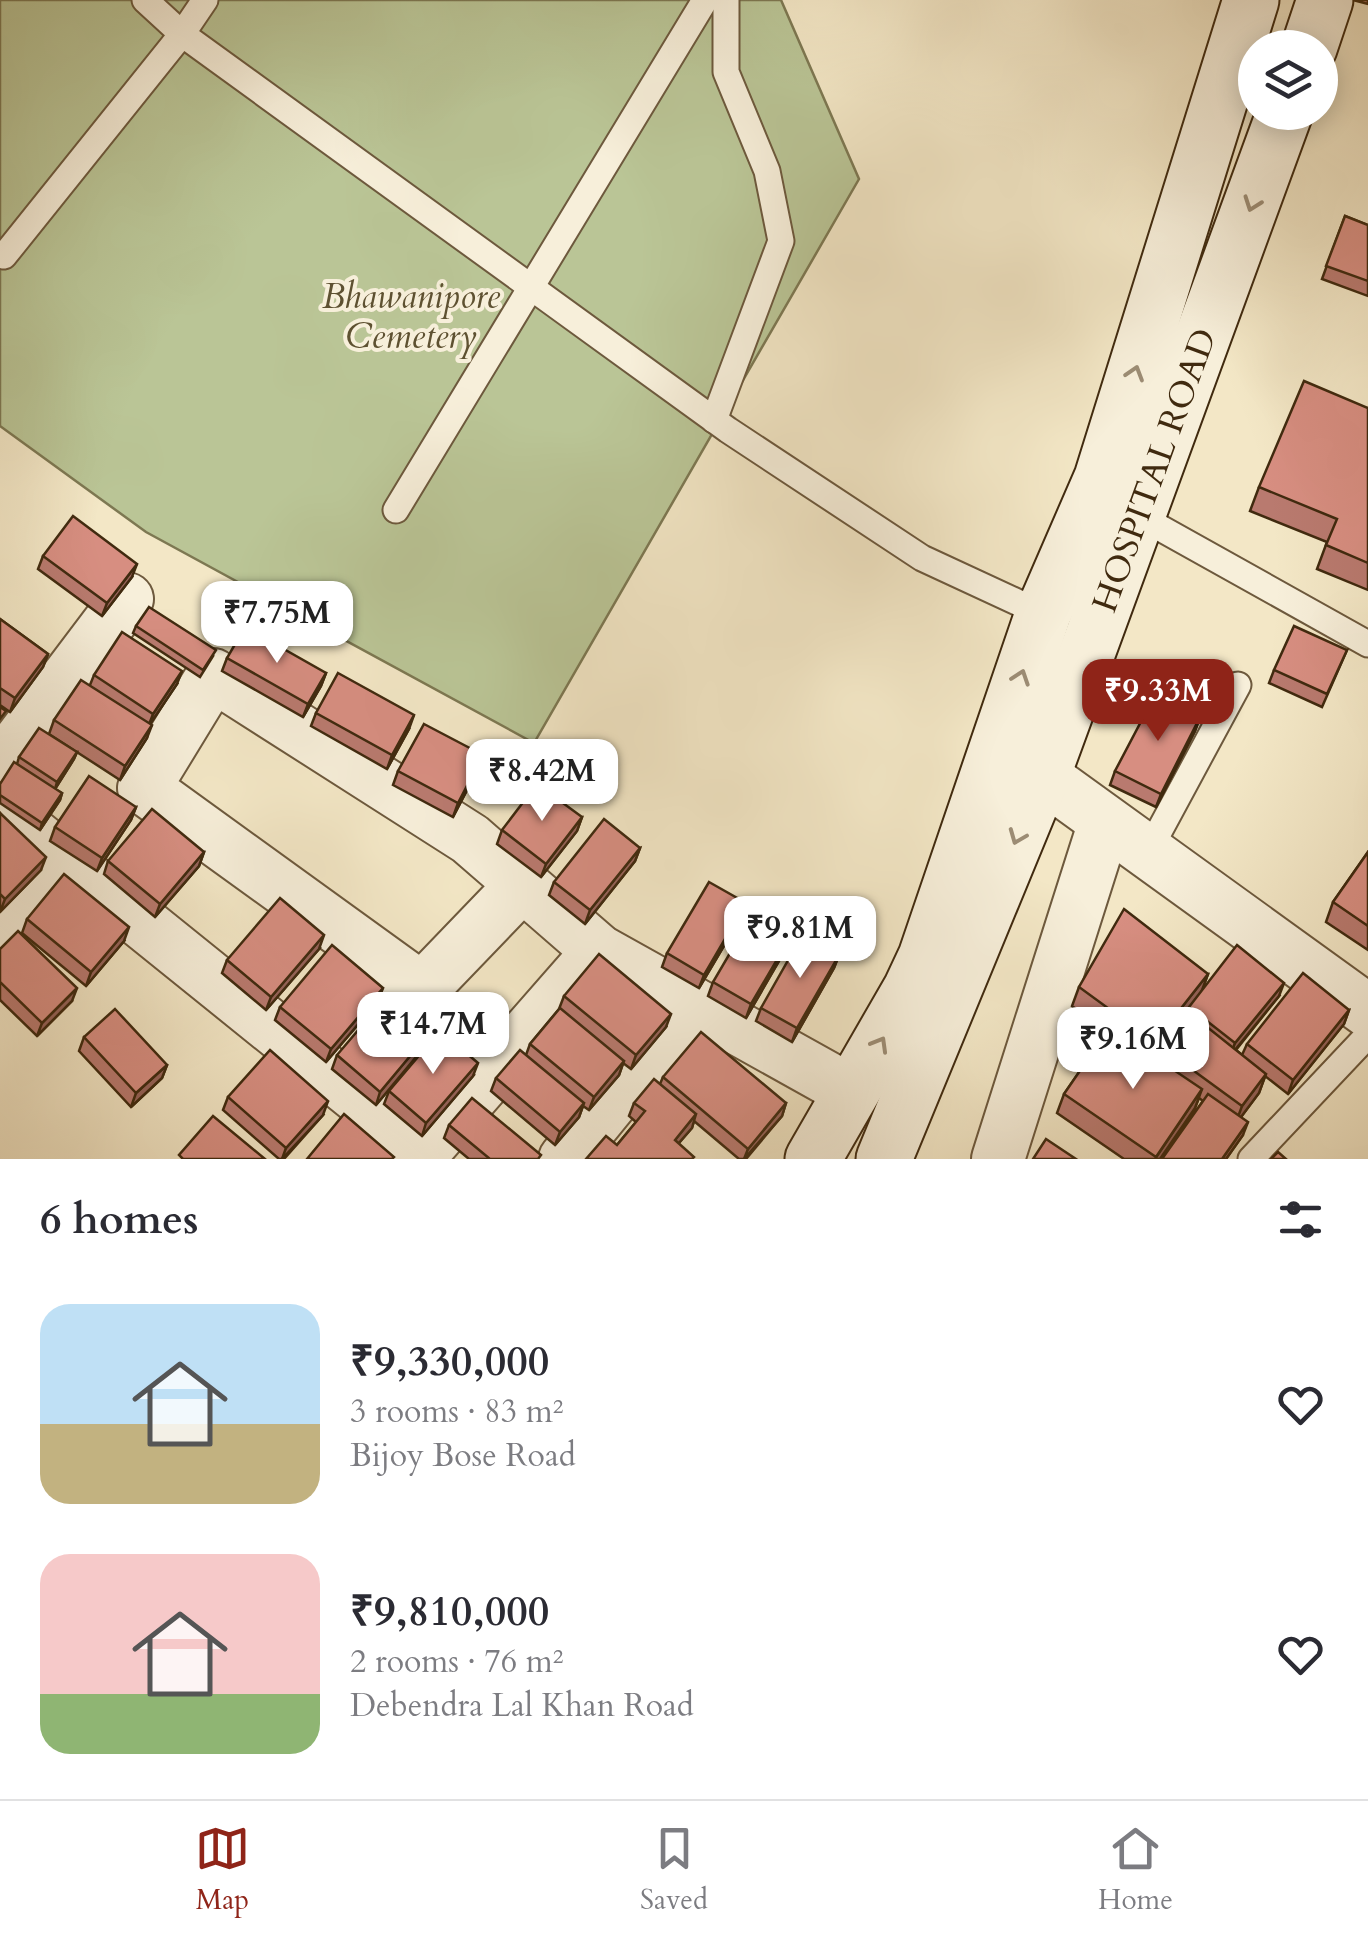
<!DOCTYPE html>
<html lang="en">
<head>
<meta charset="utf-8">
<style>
  :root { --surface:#fff; --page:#f7f7f7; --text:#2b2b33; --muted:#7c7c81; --line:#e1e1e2; --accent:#8f2418 }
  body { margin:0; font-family:Cardo,serif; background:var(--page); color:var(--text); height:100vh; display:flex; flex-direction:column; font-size:38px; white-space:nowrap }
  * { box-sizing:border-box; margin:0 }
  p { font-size:32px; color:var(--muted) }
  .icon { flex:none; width:55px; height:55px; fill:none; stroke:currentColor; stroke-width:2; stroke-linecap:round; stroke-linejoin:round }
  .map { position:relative; height:1159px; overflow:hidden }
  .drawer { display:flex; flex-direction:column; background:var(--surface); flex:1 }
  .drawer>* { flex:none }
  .tools { position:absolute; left:1238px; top:30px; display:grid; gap:20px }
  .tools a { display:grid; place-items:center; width:100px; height:100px; border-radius:50%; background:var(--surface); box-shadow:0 5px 25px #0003; font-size:50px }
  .price { position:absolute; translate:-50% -85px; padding:0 22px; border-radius:20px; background:#fff; color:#222; font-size:32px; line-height:65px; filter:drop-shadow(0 2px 5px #0008) }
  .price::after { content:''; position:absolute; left:50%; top:60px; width:30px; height:22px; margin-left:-15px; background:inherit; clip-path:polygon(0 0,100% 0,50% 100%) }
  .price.on { background:var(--accent); color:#fff }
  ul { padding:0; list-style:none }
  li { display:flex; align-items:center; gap:30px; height:250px; padding:0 40px }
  li span { display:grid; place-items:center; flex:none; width:280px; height:200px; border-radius:30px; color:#555 }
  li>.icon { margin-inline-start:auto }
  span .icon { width:120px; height:120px; fill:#fffc; stroke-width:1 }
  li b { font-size:42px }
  h2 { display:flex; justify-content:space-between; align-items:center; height:120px; padding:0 40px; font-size:42px }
  .tabs { display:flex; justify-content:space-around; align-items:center; height:140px; border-top:2px solid var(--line); background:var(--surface); font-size:28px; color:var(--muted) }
  .tabs a { display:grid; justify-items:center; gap:5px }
  .tabs .on { color:var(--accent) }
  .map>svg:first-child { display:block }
</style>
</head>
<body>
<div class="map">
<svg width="1368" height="1159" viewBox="0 0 1368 1159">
  <rect width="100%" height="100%" fill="#f3e7c6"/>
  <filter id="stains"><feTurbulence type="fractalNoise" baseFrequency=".002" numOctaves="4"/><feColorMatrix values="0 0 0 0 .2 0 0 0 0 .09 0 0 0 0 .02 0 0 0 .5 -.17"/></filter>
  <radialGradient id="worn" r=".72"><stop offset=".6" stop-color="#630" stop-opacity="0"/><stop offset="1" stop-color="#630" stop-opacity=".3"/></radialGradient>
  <path fill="#bac596" stroke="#7d7852" stroke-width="2.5" d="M0 0H781L859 179 534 743 146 532 0 426Z"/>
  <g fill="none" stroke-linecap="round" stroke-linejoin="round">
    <defs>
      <g id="service">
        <path d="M145 0 182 34 728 430 922 558 1043 614"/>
        <path d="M4 256 182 34 205 0"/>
        <path d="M714 420 781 241 767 171 726 72V0"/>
        <path d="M396 510 705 0"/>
        <path d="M1137 515 1368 644"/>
        <path d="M1148 852 1238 685"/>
        <path d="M1251 1159 1368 1035"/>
      </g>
      <g id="minor">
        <path d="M1008 751 1368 1011"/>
        <path d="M0 767 127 599"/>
        <path d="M0 808 424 1150"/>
        <path d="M522 885 422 989 144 788 213 675 470 839 599 951 852 1092"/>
        <path d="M0 929 63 860"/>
        <path d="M417 1159 599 951"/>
        <path d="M565 1159 692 1003"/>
        <path d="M998 1159 1105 822"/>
      </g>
      <g id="secondary">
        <path d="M1309 48 1325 0"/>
        <path d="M813 1159 911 989 926 957 1043 614 1102 478 1251 0"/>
        <path id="s1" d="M884 1159 1042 776 1285 112"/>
      </g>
    </defs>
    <use href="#service" stroke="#6d593d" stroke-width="29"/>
    <use href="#minor" stroke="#6d593d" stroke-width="56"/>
    <use href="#secondary" stroke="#402a0f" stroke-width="59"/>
    <use href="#service" stroke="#f7efda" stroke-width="25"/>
    <use href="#minor" stroke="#f7efda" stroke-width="52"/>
    <use href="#secondary" stroke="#f7efda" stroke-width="55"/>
  </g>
  <g fill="#b97a6f" stroke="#402a0f" stroke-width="2.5">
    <path d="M1353 0H1368V4Z"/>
    <path d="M1345 216 1368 225V296L1322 279Z"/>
    <path d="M1368 408V590L1317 569 1327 542 1250 511 1259 487Z"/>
    <path d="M43 556 132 577 102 616 38 569Z"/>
    <path d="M0 619 48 654 43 667 10 712 0 705Z"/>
    <path d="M136 626 213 656 200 677 133 633Z"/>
    <path d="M1347 650 1322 707 1269 683 1274 670Z"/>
    <path d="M227 658 326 673 321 686 303 717 222 671Z"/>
    <path d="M94 675 177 684 150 724 147 738 120 780 49 734 54 720 90 685Z"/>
    <path d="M316 713 409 729 387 769 311 726Z"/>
    <path d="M1200 717 1195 731 1156 807 1110 785 1115 771Z"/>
    <path d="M77 752 74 759 55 789 62 793 60 800 40 830 0 803V784L17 764 19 757Z"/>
    <path d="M478 769 453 817 393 785 398 771Z"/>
    <path d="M136 807 131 820 97 871 50 841 55 827Z"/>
    <path d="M0 813 41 870 0 912Z"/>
    <path d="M582 817 577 831 541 877 497 844 502 830Z"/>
    <path d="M640 848 635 861 585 924 549 895 554 882Z"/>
    <path d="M204 852 199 866 155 917 104 874 108 861Z"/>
    <path d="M1368 852V950L1326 922 1333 902Z"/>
    <path d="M746 903 741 917 699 988 662 967 667 953Z"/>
    <path d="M27 919 124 941 86 986 22 933Z"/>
    <path d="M795 929 790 942 746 1018 708 996 713 982Z"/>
    <path d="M0 949 72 1001 37 1036 0 1000Z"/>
    <path d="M319 949 266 1010 222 973 227 960Z"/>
    <path d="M839 955 834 968 792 1042 756 1021 761 1008Z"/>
    <path d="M1208 974 1202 990 1279 996 1236 1050 1242 1055 1247 1044 1349 1010 1344 1024 1288 1094 1265 1076 1259 1093 1241 1117 1243 1135 1226 1159H1162L1203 1101 1199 1098 1195 1108 1160 1159H1124L1057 1113 1064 1094 1107 1032 1072 1006 1079 987Z"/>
    <path d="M564 996 666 1027 631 1069 623 1063 619 1075 589 1110 583 1106 579 1117 555 1145 491 1091 496 1078 526 1055 530 1044 559 1009Z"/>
    <path d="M378 1001 326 1062 275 1020 280 1007Z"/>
    <path d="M431 1031 426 1045 376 1105 332 1069 337 1055Z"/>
    <path d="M84 1037 167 1065 162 1078 131 1107 79 1051Z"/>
    <path d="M473 1076 422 1136 384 1104 389 1091Z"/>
    <path d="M663 1077 786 1103 782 1116 746 1159H739L694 1121 692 1128 679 1143 617 1145 636 1122 629 1116 634 1103 660 1084Z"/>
    <path d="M228 1097 323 1115 284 1159H279L223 1110Z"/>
    <path d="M449 1125 539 1159H469L444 1138Z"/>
  </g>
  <g fill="#96635a" stroke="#402a0f" stroke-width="2.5">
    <path d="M137 564 132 577 102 616 107 603Z"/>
    <path d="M48 654 43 667 10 712 15 698Z"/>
    <path d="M182 671 177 684 148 727 153 714Z"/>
    <path d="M326 673 321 686 303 717 308 704Z"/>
    <path d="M414 715 409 729 387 769 392 755Z"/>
    <path d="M1200 717 1195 731 1156 807 1161 794Z"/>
    <path d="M152 725 147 738 120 780 125 766Z"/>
    <path d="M77 752 74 759 55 789 57 782Z"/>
    <path d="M483 755 478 769 453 817 458 803Z"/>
    <path d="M62 793 60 800 40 830 42 823Z"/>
    <path d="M136 807 131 820 97 871 102 858Z"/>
    <path d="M582 817 577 831 541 877 546 864Z"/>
    <path d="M640 848 635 861 585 924 590 910Z"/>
    <path d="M204 852 199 866 155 917 160 904Z"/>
    <path d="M46 857 41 870 0 912 5 899Z"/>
    <path d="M746 903 741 917 699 988 704 975Z"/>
    <path d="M129 927 124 941 86 986 91 972Z"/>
    <path d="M795 929 790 942 746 1018 751 1004Z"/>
    <path d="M324 935 319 949 266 1010 271 997Z"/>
    <path d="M839 955 834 968 792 1042 797 1028Z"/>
    <path d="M1208 974 1201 993 1175 1026 1182 1007Z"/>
    <path d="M1284 983 1279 996 1230 1056 1235 1043Z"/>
    <path d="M77 988 72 1001 37 1036 42 1023Z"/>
    <path d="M383 988 378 1001 326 1062 331 1049Z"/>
    <path d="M1349 1010 1344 1024 1288 1094 1293 1080Z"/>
    <path d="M671 1014 666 1027 631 1069 636 1055Z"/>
    <path d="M431 1031 426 1045 376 1105 380 1092Z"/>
    <path d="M624 1061 619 1075 589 1110 594 1097Z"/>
    <path d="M478 1063 473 1076 422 1136 426 1123Z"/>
    <path d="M167 1065 162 1078 131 1107 136 1093Z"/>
    <path d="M1266 1074 1259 1093 1235 1125 1242 1106Z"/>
    <path d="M1202 1089 1195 1108 1160 1159H1155Z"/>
    <path d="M328 1101 323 1115 282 1159 286 1148Z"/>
    <path d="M584 1103 579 1117 555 1145 560 1132Z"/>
    <path d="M786 1103 782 1116 744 1159 748 1149Z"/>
    <path d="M696 1114 692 1128 670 1153 675 1140Z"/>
    <path d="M1248 1122 1243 1135 1226 1159H1222Z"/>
  </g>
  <g fill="#d78e81" stroke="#402a0f" stroke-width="2.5">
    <path d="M1345 216 1368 225V281L1326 266Z"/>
    <path d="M1304 381 1368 408V563L1326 545 1337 519 1259 487Z"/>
    <path d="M73 516 137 564 107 603 43 556Z"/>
    <path d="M149 607 216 650 203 670 136 626Z"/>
    <path d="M0 619 48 654 15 698 0 688Z"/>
    <path d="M1294 626 1347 650 1327 694 1274 670Z"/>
    <path d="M245 627 326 673 308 704 227 658Z"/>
    <path d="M122 632 182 671 153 714 94 675Z"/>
    <path d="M338 673 414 715 392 755 316 713Z"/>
    <path d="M81 680 152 725 125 766 54 720Z"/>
    <path d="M1155 695 1200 717 1161 794 1115 771Z"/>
    <path d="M0 707 6 711 0 719Z"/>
    <path d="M424 724 483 755 458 803 398 771Z"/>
    <path d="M39 728 77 752 57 782 19 757Z"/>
    <path d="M14 762 62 793 42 823 0 795V784Z"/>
    <path d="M89 776 136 807 102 858 55 827Z"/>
    <path d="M537 784 582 817 546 864 502 830Z"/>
    <path d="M152 809 204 852 160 904 108 861Z"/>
    <path d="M0 813 46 857 5 899 0 894Z"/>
    <path d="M604 819 640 848 590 910 554 882Z"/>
    <path d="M1368 852V926L1333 902Z"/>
    <path d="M64 874 129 927 91 972 27 919Z"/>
    <path d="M709 882 746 903 704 975 667 953Z"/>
    <path d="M280 898 324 935 271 997 227 960Z"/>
    <path d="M757 907 795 929 751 1004 713 982Z"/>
    <path d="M1124 909 1208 974 1182 1007 1266 1074 1242 1106 1079 987Z"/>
    <path d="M18 931 77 988 42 1023 0 982V949Z"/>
    <path d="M803 934 839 955 797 1028 761 1008Z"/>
    <path d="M332 945 383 988 331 1049 280 1007Z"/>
    <path d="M1237 945 1284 983 1235 1043 1189 1007Z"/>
    <path d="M599 954 671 1014 636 1055 564 996Z"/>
    <path d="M1303 973 1349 1010 1293 1080 1247 1044Z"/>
    <path d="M388 995 431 1031 380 1092 337 1055Z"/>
    <path d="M560 1008 624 1061 594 1097 530 1044Z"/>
    <path d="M115 1009 167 1065 136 1093 84 1037Z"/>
    <path d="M1110 1027 1202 1089 1156 1157 1064 1094Z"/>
    <path d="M440 1031 478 1063 426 1123 389 1091Z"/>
    <path d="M701 1032 786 1103 748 1149 663 1077Z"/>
    <path d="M270 1050 328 1101 286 1148 228 1097Z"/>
    <path d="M520 1050 584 1103 560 1132 496 1078Z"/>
    <path d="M654 1079 696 1114 675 1140 694 1157 692 1159H586L606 1136 617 1145 645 1111 634 1103Z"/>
    <path d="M1208 1094 1248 1122 1222 1159H1162Z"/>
    <path d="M472 1098 541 1155 538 1159H490L449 1125Z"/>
    <path d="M344 1114 394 1157 392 1159H307Z"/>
    <path d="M213 1116 265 1159H183L179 1155Z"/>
    <path d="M1046 1139 1076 1159H1033Z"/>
    <path d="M1278 1152 1286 1159H1271Z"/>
  </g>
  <defs><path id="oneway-chevron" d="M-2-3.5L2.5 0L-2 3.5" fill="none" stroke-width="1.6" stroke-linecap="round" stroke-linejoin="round" transform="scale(2.5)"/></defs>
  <g stroke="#9c8c74">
    <use href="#oneway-chevron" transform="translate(1252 204) rotate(110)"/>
    <use href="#oneway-chevron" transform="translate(1135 373) rotate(-73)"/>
    <use href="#oneway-chevron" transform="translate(1021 677) rotate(-71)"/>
    <use href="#oneway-chevron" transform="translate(1017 837) rotate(112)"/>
    <use href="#oneway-chevron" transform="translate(880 1044) rotate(-60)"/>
  </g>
  <g text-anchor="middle" stroke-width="8" stroke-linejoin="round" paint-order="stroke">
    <g font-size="35" font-style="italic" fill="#5e5131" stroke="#f7efda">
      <text x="411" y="308">Bhawanipore<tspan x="411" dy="40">Cemetery</tspan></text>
    </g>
    <g font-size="35" fill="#402a0f" stroke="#f7efda">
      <text dy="12" stroke="none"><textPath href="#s1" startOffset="740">HOSPITAL ROAD</textPath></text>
    </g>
  </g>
  <rect width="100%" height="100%" filter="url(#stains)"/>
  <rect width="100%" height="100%" fill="url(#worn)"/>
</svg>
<div class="tools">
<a><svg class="icon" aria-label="layers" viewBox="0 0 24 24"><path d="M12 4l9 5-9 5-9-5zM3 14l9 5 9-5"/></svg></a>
</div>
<b class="price" style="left:277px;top:666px">₹7.75M</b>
<b class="price on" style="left:1158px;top:744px">₹9.33M</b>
<b class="price" style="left:542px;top:824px">₹8.42M</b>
<b class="price" style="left:800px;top:981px">₹9.81M</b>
<b class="price" style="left:433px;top:1077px">₹14.7M</b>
<b class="price" style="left:1133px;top:1092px">₹9.16M</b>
</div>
<section class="drawer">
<h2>6 homes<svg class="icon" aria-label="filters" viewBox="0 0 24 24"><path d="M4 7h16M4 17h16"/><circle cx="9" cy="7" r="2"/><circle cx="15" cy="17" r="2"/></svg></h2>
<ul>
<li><span style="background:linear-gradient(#bfe0f5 60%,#c2b280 0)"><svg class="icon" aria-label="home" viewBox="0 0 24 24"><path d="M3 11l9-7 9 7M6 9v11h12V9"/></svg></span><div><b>₹9,330,000</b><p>3 rooms · 83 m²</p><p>Bijoy Bose Road</p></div><svg class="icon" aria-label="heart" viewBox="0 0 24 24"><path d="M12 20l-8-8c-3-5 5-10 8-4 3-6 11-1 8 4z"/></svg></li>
<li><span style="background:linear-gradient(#f6c9c9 70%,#8fb573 0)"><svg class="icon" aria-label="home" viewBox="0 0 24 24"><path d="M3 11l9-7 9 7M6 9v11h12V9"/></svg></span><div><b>₹9,810,000</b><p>2 rooms · 76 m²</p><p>Debendra Lal Khan Road</p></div><svg class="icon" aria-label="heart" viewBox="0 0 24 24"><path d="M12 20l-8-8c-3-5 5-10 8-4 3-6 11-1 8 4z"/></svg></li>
</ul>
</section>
<nav class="tabs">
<a class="on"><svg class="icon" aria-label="map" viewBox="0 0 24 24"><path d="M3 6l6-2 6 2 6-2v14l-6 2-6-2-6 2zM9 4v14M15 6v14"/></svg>Map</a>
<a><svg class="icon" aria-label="saved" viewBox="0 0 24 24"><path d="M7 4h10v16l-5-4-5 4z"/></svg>Saved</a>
<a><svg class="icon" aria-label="home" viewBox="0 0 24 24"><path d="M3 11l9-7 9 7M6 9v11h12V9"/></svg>Home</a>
</nav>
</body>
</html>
